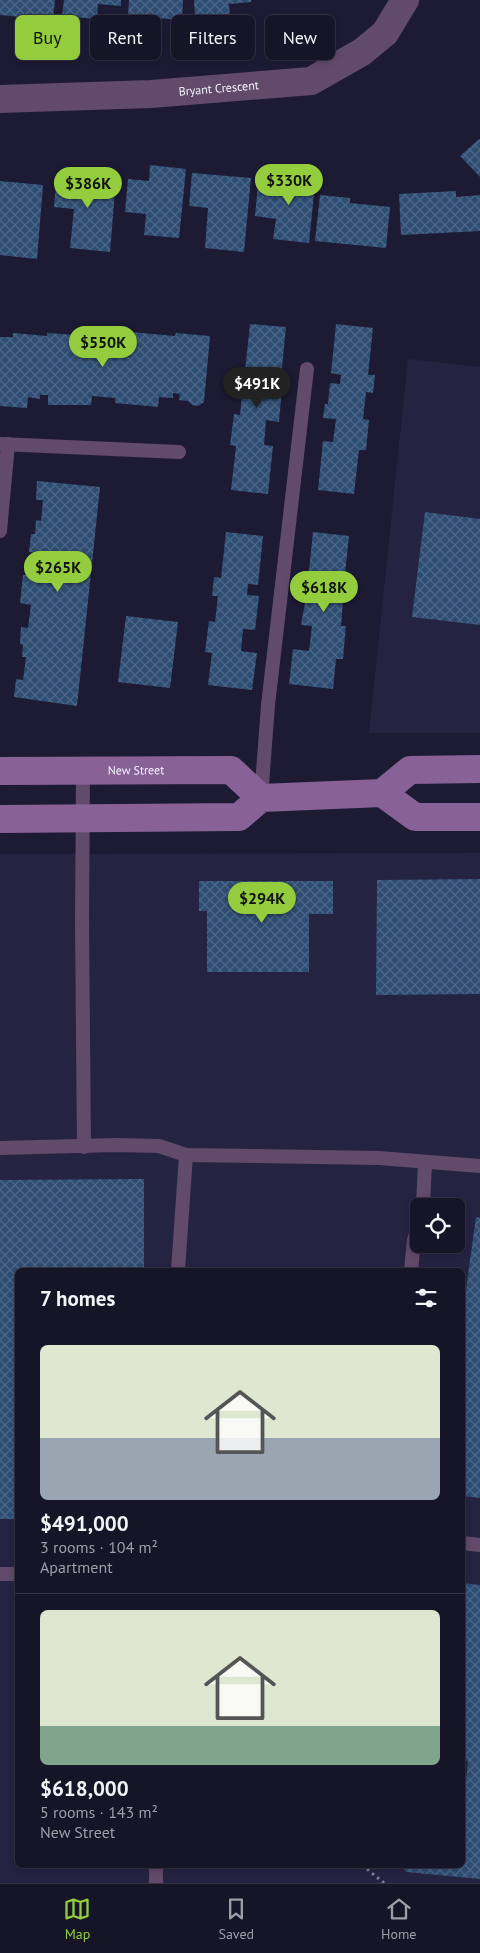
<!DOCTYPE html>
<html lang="en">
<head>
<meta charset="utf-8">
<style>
  :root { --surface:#161427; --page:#1f1d2f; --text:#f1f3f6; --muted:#9e9ea7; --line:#353344; --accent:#93cd3d }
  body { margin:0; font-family:"PT Sans",sans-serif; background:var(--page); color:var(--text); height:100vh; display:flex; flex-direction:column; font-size:19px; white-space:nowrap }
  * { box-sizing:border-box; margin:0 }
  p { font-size:16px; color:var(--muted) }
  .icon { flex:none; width:28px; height:28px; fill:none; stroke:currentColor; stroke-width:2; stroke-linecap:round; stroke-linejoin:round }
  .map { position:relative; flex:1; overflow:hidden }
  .sheet { position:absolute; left:15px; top:1268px; width:450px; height:600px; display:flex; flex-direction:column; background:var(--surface); border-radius:8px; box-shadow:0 2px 8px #0003,0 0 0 1px var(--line) }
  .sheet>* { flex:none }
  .banner { position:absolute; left:15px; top:15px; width:450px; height:45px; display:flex; gap:10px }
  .buttons { position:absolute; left:410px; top:1198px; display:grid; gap:10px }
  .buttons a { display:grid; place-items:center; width:55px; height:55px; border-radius:8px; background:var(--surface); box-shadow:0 2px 8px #0003,0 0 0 1px var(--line); font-size:25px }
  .price { position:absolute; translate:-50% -42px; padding:0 11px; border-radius:18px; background:var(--accent); color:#111; font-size:16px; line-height:32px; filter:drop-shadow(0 1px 2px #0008) }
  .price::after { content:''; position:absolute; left:50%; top:30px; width:15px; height:11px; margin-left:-8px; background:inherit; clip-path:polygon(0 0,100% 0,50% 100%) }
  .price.active { background:#222; color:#fff }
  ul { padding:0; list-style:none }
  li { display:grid; align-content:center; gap:10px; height:265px; padding:0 25px }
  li+li { border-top:1px solid var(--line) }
  li span { display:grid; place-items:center; height:155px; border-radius:8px; color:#555 }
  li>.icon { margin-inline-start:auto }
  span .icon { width:90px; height:90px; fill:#fffc; stroke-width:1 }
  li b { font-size:21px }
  h2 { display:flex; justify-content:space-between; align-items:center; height:60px; padding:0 25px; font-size:21px }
  .chip { padding:0 18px; border-radius:8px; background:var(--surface); box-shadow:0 2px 8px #0003,0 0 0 1px var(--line); font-size:18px; line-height:45px }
  .chip.active { background:var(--accent); color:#111 }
  .tabs { display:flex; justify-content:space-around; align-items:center; height:70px; border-top:1px solid var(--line); background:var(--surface); font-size:14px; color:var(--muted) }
  .tabs a { display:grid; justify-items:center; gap:2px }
  .tabs .active { color:var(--accent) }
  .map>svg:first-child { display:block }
</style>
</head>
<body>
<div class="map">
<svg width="480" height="1883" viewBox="0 0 480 1883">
  <defs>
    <pattern id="building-cross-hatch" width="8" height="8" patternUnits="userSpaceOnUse" patternTransform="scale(1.25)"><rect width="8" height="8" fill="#2e4d73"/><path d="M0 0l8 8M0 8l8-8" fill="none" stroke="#4d6788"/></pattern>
  </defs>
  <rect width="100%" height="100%" fill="#1d1b34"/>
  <g fill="#252342" fill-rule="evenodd">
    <path d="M408 359 480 367V733H369Z"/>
    <path d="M480 853V1883H0V854ZM419 1206H456V1244H419ZM18 1270H462V1865H18Z"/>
  </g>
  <g fill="url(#building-cross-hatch)">
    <path d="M0 0H55L53 20 0 15Z"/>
    <path d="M64 0H121V6L98 4 97 19 62 16Z"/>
    <path d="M129 0H183L182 20 128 16Z"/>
    <path d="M194 0H251V2L229 4 230 19 195 21Z"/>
    <path d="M479 139 480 140V177L460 156Z"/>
    <path d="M150 165 186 169 179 238 144 235 146 214 125 212 128 179 149 181Z"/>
    <path d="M281 171 316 174 309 243 273 239 276 219 255 216 258 184 279 186Z"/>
    <path d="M57 173 116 179 110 252 70 248 74 209 54 207Z"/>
    <path d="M192 173 251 178 244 252 205 248 208 208 189 206Z"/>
    <path d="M0 181 43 185 37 259 0 255Z"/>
    <path d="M456 191V197L480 195V231L401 235 399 194Z"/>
    <path d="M320 195 350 198V203L390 207 386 248 315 241Z"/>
    <path d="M250 324 286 327 281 377 272 376 271 387 282 388 279 422 266 420 264 445 273 446 268 494 231 490 236 446 230 445 234 414 240 415 243 385H237L238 370 245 371Z"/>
    <path d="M336 324 373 328 368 375H375L373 393 366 392 363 419 369 420 366 450H359L354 494 318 490 323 441 333 442 336 419 323 418 325 404H328L330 383 340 384 341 375 331 373Z"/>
    <path d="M108 330 175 336 176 333 210 336 204 402 198 406 192 405 188 401 179 400 180 394 173 393V398L159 397 158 407 115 403V398L92 396 91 405H48V395H40V399L28 397 27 408 0 406V337H13V333L47 336V333L76 335V332L108 334Z"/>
    <path d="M37 481 100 487 77 706 14 697 16 679 23 680 26 657H22L23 645 20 644 21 627 28 628 31 605 20 603 23 575 35 574 37 553 29 552 31 534H35L36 520 41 521 43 500H36Z"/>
    <path d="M425 512 480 519V625L412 617Z"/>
    <path d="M226 532 263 536 258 585 248 584 247 595 259 596 255 630 243 629 241 651 257 653 252 690 208 685 212 653 205 652 209 621 215 622 218 596H212L214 577 221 578Z"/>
    <path d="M313 532 349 536 344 582 351 583 349 602 343 601 341 626H346L343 659H336L333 689 289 684 293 649 309 651 312 626 301 625 307 592 315 593 316 582 308 581Z"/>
    <path d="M126 616 178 622 170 688 118 682Z"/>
    <path d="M480 879V994L376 995 377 880Z"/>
    <path d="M199 881H333V914H309V972H207V911H199Z"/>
    <path d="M144 1179V1270H18V1519H0V1180Z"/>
    <path d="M476 1217 480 1218V1498L462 1496V1319Z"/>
    <path d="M462 1583 480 1585V1879L406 1872 401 1865H462V1790L465 1791 468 1761H462Z"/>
  </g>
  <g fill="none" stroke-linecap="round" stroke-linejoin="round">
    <path stroke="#818092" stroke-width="3" stroke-dasharray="2.5 4" stroke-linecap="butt" d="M362 1865 384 1883"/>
    <g stroke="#624a6b" stroke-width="14">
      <path d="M0 444 179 452"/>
      <path d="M0 531 8 444"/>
      <path d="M83 771 82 922 84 1147"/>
      <path d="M261 798 268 705 307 369"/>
      <path d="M0 1148 116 1145 159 1146 186 1155 379 1158 480 1166"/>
      <path d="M423 1206 425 1162"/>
      <path d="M178 1270 186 1155"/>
      <path d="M411 1270 414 1240 419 1223"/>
      <path d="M462 1543 480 1545"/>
      <path d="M0 1574H18"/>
      <path d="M156 1865V1883"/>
    </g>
    <path stroke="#624a6b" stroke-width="28" id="s1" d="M0 99 151 94 311 81 362 52 385 33 405 0"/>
    <g stroke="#886197" stroke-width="28">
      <path id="s2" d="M0 771 231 770 261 798"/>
      <path d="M382 793 415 817H480"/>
      <path d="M0 819 239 817 261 798 382 793 410 770 480 769"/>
    </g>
  </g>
  <g text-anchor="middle" stroke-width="4.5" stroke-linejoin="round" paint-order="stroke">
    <g font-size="12" fill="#f3f3fe" stroke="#14122a">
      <text dy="4" stroke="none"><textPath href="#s1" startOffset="219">Bryant Crescent</textPath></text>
      <text dy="4" stroke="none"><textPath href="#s2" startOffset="136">New Street</textPath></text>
    </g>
  </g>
</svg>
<div class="buttons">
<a><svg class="icon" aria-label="locate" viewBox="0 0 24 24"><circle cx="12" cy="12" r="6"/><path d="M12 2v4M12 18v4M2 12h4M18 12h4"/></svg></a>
</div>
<b class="price" style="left:289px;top:206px">$330K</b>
<b class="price" style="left:88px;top:209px">$386K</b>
<b class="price" style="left:103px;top:368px">$550K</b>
<b class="price active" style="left:257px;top:409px">$491K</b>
<b class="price" style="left:58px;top:593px">$265K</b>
<b class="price" style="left:324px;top:613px">$618K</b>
<b class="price" style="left:262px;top:924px">$294K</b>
<div class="banner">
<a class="chip active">Buy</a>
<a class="chip">Rent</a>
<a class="chip">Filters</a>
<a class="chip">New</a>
</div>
<section class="sheet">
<h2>7 homes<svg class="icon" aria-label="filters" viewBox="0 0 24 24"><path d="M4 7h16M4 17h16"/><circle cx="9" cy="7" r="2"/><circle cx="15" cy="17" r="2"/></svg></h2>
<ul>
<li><span style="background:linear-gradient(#dfe7d0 60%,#9aa5b1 0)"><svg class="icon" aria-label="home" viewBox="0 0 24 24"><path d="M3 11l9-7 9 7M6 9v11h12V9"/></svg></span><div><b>$491,000</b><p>3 rooms · 104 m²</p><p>Apartment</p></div></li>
<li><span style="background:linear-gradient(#dfe7d0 75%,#7fa58c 0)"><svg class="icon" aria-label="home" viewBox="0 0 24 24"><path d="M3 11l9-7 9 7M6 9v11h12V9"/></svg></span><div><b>$618,000</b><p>5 rooms · 143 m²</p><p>New Street</p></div></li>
</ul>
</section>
</div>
<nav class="tabs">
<a class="active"><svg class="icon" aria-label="map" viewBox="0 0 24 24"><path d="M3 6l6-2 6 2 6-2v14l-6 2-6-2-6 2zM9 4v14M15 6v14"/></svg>Map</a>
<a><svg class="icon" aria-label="saved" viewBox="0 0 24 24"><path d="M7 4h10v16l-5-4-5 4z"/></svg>Saved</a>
<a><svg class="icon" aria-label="home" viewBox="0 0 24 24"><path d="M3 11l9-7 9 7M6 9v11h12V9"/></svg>Home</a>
</nav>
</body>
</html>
